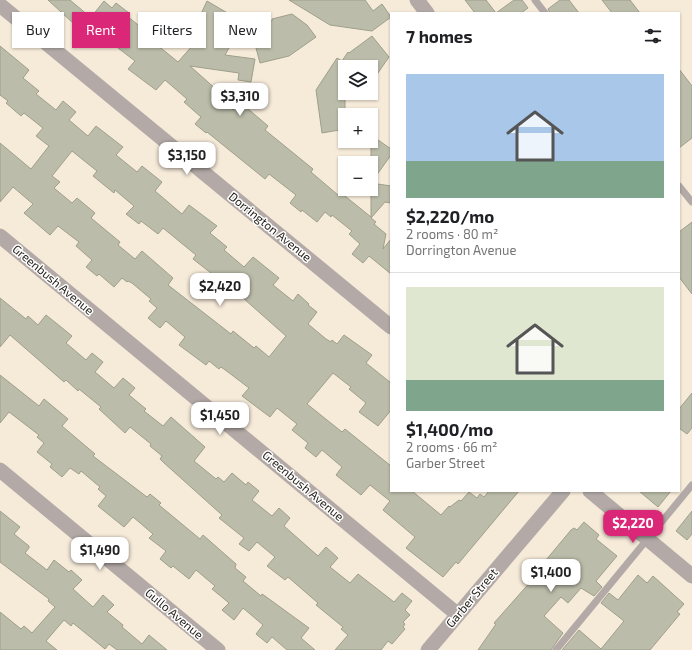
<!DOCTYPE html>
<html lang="en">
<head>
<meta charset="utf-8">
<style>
  :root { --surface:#fff; --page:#f2f2f2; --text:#202124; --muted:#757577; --line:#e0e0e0; --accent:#db2777 }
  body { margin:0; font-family:"Exo 2",sans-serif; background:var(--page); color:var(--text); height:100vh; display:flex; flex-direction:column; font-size:15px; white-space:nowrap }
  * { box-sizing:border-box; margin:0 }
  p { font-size:13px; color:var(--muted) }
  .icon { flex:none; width:22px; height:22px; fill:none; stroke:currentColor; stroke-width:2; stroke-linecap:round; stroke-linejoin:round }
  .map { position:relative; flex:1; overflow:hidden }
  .drawer { position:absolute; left:390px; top:12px; width:290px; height:480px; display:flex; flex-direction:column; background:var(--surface); border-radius:0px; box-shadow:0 1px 3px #0004 }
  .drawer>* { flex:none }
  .top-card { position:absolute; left:12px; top:12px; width:318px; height:36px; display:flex; gap:8px }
  .fabs { position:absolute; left:338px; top:60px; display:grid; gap:8px }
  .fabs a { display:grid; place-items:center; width:40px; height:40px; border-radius:0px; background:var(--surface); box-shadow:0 1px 3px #0004; font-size:20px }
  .price { position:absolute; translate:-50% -34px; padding:0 9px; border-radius:8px; background:#fff; color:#222; font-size:13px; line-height:26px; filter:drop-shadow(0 1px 2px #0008) }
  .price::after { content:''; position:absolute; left:50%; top:24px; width:12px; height:9px; margin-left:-6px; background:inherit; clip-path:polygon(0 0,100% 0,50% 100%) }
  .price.current { background:var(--accent); color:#fff }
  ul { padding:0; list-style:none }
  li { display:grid; align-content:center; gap:8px; height:212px; padding:0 16px }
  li+li { border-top:1px solid var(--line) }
  li span { display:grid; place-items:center; height:124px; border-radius:0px; color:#555 }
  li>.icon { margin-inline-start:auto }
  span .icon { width:72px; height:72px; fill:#fffc; stroke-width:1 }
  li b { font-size:17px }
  h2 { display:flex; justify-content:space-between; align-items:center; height:48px; padding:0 16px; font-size:17px }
  .pill { padding:0 14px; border-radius:0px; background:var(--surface); box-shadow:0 1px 3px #0004; font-size:14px; line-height:36px }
  .pill.current { background:var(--accent); color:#fff }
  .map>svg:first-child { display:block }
</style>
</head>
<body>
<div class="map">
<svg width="692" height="650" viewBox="0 0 692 650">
  <rect width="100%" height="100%" fill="#f6ead9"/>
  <g fill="#bbbca9" stroke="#9e9f8c" fill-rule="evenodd">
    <path d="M48 0H70L89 16H92L104 1 112 8 116 3 129 13 127 16 158 41 156 44 178 62 200 37 198 35 205 22 199 18 207 1 236 18 234 21 242 25 225 55 255 59 251 82 238 80 239 73 190 66 218 91 215 95 233 110 240 102 268 126 265 130 313 169 311 172 318 178 338 195 340 192 371 217V135L391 149V155L371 183 391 186V203L385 202 371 218 376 222 374 224 386 234 383 249 391 239V274L369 256 363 263 352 254 360 244 349 234 352 231 332 215 331 217 325 212 317 222 302 210 301 212 290 203 296 195 269 174 265 179 207 132 206 133 195 124 201 117 184 102 187 99 165 80 156 90 128 69 135 61 118 48 121 44 100 27 92 36 75 21 73 23Z"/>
    <path d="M289 0H365L373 11 382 4 391 17 372 31 330 25Z"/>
    <path d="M465 0H486L496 13H475Z"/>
    <path d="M514 0H522L528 8 521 13H496Z"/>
    <path d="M560 0H569L579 13H550L548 9Z"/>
    <path d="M602 0H630L640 13H612Z"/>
    <path d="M292 14 307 25 316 37 289 56 260 63 251 29 268 24V22L272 21V19Z"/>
    <path d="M372 36 389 57 371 83V67H345V129L322 133 316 90 337 58 342 61 348 52 349 53Z"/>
    <path d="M0 46 29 70 23 78 39 91 36 94 56 110 63 101 76 112 69 120 88 136 96 126 123 147 116 155 137 172 142 166 162 182 155 191 182 214 189 205 217 226 210 233 227 247 224 250 244 267 253 257 279 278 273 285 293 301 298 294 309 304 308 305 317 312 308 324 326 339 331 342 332 340 337 344 344 335 372 355 366 363 391 383V410L378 426 359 412 366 403 349 389 351 387 333 373 307 404 342 432 345 429 391 466V491H412L441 515 449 506 450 507 459 500 461 501 469 492 477 498 480 494 484 497 489 491H519L458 564 456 562 443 577 406 548 415 537 383 510 390 501 370 485 361 495 336 475 342 467 322 450 316 457 305 448 308 443 292 430 297 424 277 408 270 417 242 396 249 388 228 372 221 367 219 369 209 361 206 365 179 345 185 337 166 321 160 328 148 318 157 308 149 301 151 299 132 283 128 281 127 282 122 278 114 287 99 274 97 276 86 267 92 260 76 246 79 242 58 226 50 235 36 223 24 213 33 204 13 187 0 202V143L31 169 49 146 36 136 43 128 24 113 21 116 6 103 8 101 0 95ZM72 151 97 171 93 176 114 193 115 190 134 206 126 214 139 224 141 221 158 234 163 228 196 255 193 259 243 298 286 336 269 357 256 346 254 348 233 331 231 334 168 285 173 278 142 251 135 259 118 245 120 242 91 218 95 213 77 198 72 203 54 188 60 182 52 176Z"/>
    <path d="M679 69 692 86V138L679 148Z"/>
    <path d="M692 222V294L679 277V232Z"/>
    <path d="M0 298 26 319 28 316 38 325 46 315 61 327 72 336 66 343 86 360 92 353 103 362 95 372 114 388 123 378 135 388 129 395 146 409 144 411 163 426 171 417 205 447 194 461 216 479 218 477 224 482 232 473 246 485 248 482 259 491 252 500 272 516 279 508 290 518 284 526 318 556 326 547 338 558 330 567 350 583 358 574 394 602 402 593 412 601 405 610 410 615 403 622 405 624 403 627 405 629 392 644 388 641 381 650H335L348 635 341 629 343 627 316 605 318 603 288 577 285 580 267 566 275 557 257 542 249 551 239 544 244 538 219 518 222 515 163 462 160 459 162 456 150 446 151 444 130 427 125 433 99 409 101 407 79 389 78 391 66 380 64 382 10 335 0 347Z"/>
    <path d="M0 375 39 406 44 399 68 419 62 426 95 454 93 456 147 497 150 494 161 503 159 505 200 539 203 535 236 564 235 568 246 577 243 581 261 596 262 594 265 596 309 628 301 638 315 650H287L272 637 267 643 256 634 263 625 243 608 234 620 222 610 229 603 212 589 215 586 196 570 189 579 173 566 171 568 160 559 166 551 149 538 153 534 133 517 124 527 98 506 106 496 98 489 100 487 81 471 79 474 70 468 62 477 50 467 52 464 37 452 44 443 37 437 39 435 9 412 0 423Z"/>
    <path d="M692 393V428L687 434 679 428V409Z"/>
    <path d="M639 491H671L658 507Z"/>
    <path d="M0 511 20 527 14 534 29 546V548L25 553 47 570 54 560 69 572 71 570 82 580 73 589 93 607 103 595 114 605 107 612 123 625 122 627 142 644 149 635 167 650H117L109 644 105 649 73 623 71 626 64 620 46 641 57 650H0V612L21 629 24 626 32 633 55 607 48 601 49 599 0 562Z"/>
    <path d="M692 511V534L687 540 676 531Z"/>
    <path d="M584 522 599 535 596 539 617 556 596 581 602 587 594 596 581 588 568 603 561 597 544 616 563 633 551 650H478L496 624 494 623 548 562 546 560 571 530 574 528 577 530Z"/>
    <path d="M638 575 647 583 653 576 684 604 677 612 680 614 650 650H562L579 630 601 649 624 621 601 603 609 593 618 600Z"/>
  </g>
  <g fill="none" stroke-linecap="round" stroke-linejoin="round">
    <g stroke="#b3aaa7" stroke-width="7">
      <path d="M535 0 545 13"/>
      <path d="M679 186 692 202"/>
      <path d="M556 650 692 485"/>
    </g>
    <g stroke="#b3aaa7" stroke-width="15">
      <path d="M417 0 427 13"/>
      <path d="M0 5 391 327"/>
      <path d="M0 236 457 614"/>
      <path d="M0 470 218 650"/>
      <path d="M590 491 692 576"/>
      <path d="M428 650 563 491"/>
    </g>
  </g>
  <g text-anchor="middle" stroke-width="3" stroke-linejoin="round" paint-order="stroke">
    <g font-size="12" fill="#211c16" stroke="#fff">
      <text transform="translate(270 227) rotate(39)" y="4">Dorrington Avenue</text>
      <text transform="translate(53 280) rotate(40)" y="4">Greenbush Avenue</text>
      <text transform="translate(303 486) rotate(40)" y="4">Greenbush Avenue</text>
      <text transform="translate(472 598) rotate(-50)" y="4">Garber Street</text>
      <text transform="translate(174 614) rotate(40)" y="4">Gullo Avenue</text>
    </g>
  </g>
</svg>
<div class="fabs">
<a><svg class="icon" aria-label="layers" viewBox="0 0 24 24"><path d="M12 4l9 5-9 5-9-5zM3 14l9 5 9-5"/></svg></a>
<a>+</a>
<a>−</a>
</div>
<b class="price" style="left:240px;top:117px">$3,310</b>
<b class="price" style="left:187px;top:176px">$3,150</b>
<b class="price" style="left:220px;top:307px">$2,420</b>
<b class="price" style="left:220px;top:436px">$1,450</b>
<b class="price current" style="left:633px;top:544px">$2,220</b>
<b class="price" style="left:100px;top:571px">$1,490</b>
<b class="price" style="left:551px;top:593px">$1,400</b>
<div class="top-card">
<a class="pill">Buy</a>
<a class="pill current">Rent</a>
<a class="pill">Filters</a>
<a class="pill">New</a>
</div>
<section class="drawer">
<h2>7 homes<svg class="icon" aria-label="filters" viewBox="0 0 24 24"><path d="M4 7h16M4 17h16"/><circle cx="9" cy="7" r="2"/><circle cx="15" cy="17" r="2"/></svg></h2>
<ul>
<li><span style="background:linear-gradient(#a9c7e8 70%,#7fa58c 0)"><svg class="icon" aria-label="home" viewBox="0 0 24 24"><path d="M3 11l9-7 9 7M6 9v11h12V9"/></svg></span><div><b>$2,220/mo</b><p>2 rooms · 80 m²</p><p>Dorrington Avenue</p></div></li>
<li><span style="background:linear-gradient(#dfe7d0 75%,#7fa58c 0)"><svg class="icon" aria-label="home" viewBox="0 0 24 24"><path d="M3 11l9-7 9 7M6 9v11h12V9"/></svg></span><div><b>$1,400/mo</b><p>2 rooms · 66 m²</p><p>Garber Street</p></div></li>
</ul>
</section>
</div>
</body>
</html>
